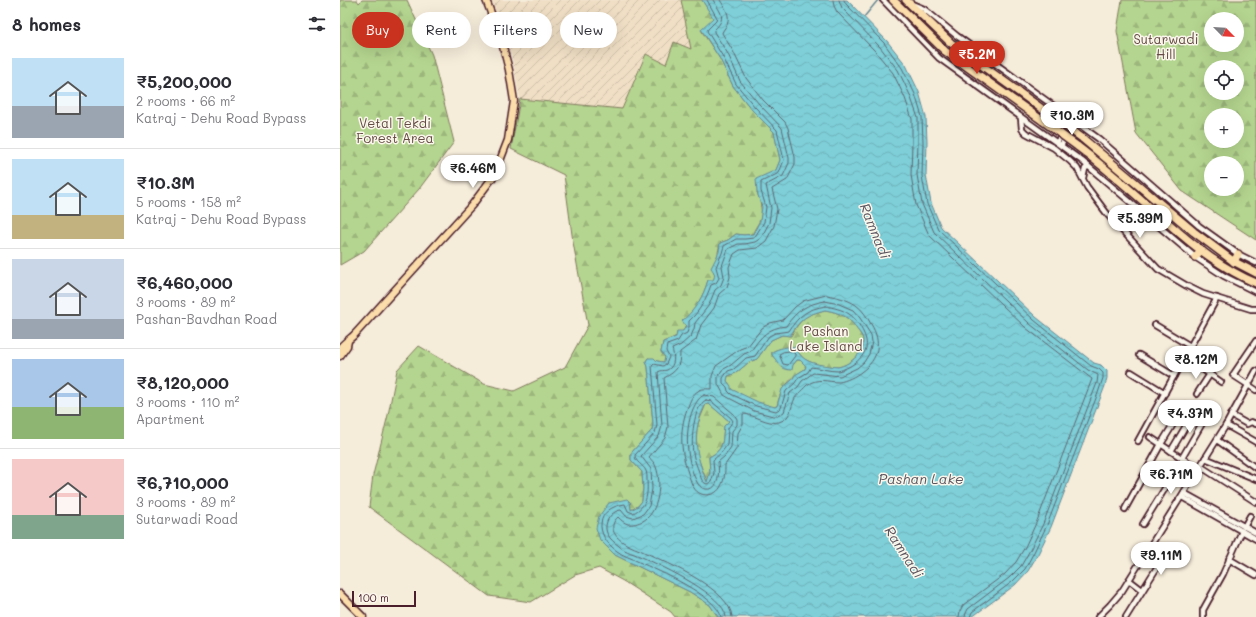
<!DOCTYPE html>
<html lang="en">
<head>
<meta charset="utf-8">
<style>
  :root { --surface:#fff; --page:#f2f2f3; --text:#2b2b33; --muted:#7c7c81; --line:#e1e1e2; --accent:#c8321e }
  body { margin:0; font-family:Mali,sans-serif; background:var(--page); color:var(--text); height:100vh; display:flex; flex-direction:column; font-size:15px; white-space:nowrap }
  * { box-sizing:border-box; margin:0 }
  p { font-size:13px; color:var(--muted) }
  .icon { flex:none; width:22px; height:22px; fill:none; stroke:currentColor; stroke-width:2; stroke-linecap:round; stroke-linejoin:round }
  .map { position:relative; flex:1; overflow:hidden }
  .sheet { display:flex; flex-direction:column; background:var(--surface); width:340px }
  .sheet>* { flex:none }
  .guide { position:absolute; left:12px; top:12px; width:380px; height:36px; display:flex; gap:8px }
  .needle { width:26px; rotate:114deg }
  .buttons { position:absolute; left:864px; top:12px; display:grid; gap:8px }
  .buttons a { display:grid; place-items:center; width:40px; height:40px; border-radius:50%; background:var(--surface); box-shadow:0 4px 16px #0002; font-size:20px }
  .scale { position:absolute; left:12px; bottom:10px; width:64px; box-sizing:border-box; padding-left:4px; border:2px solid #4a1f2b; border-top:0; font-size:11px; line-height:14px; white-space:nowrap; color:#4a1f2b; -webkit-text-stroke:3px #fbf7ec; paint-order:stroke }
  .price { position:absolute; translate:-50% -34px; padding:0 9px; border-radius:14px; background:#fff; color:#222; font-size:13px; line-height:26px; filter:drop-shadow(0 1px 2px #0008) }
  .price::after { content:''; position:absolute; left:50%; top:24px; width:12px; height:9px; margin-left:-6px; background:inherit; clip-path:polygon(0 0,100% 0,50% 100%) }
  .price.active { background:var(--accent); color:#fff }
  ul { padding:0; list-style:none }
  li { display:flex; align-items:center; gap:12px; height:100px; padding:0 12px }
  li+li { border-top:1px solid var(--line) }
  li span { display:grid; place-items:center; flex:none; width:112px; height:80px; border-radius:0px; color:#555 }
  li>.icon { margin-inline-start:auto }
  span .icon { width:48px; height:48px; fill:#fffc; stroke-width:1 }
  li b { font-size:17px }
  h2 { display:flex; justify-content:space-between; align-items:center; height:48px; padding:0 12px; font-size:17px }
  .chip { padding:0 14px; border-radius:18px; background:var(--surface); box-shadow:0 4px 16px #0002; font-size:14px; line-height:36px }
  .chip.active { background:var(--accent); color:#fff }
  main { display:flex; flex:1; min-height:0 }
  .map>svg:first-child { display:block }
</style>
</head>
<body>
<main>
<section class="sheet">
<h2>8 homes<svg class="icon" aria-label="filters" viewBox="0 0 24 24"><path d="M4 7h16M4 17h16"/><circle cx="9" cy="7" r="2"/><circle cx="15" cy="17" r="2"/></svg></h2>
<ul>
<li><span style="background:linear-gradient(#bfe0f5 60%,#9aa5b1 0)"><svg class="icon" aria-label="home" viewBox="0 0 24 24"><path d="M3 11l9-7 9 7M6 9v11h12V9"/></svg></span><div><b>₹5,200,000</b><p>2 rooms · 66 m²</p><p>Katraj - Dehu Road Bypass</p></div></li>
<li><span style="background:linear-gradient(#bfe0f5 70%,#c2b280 0)"><svg class="icon" aria-label="home" viewBox="0 0 24 24"><path d="M3 11l9-7 9 7M6 9v11h12V9"/></svg></span><div><b>₹10.3M</b><p>5 rooms · 158 m²</p><p>Katraj - Dehu Road Bypass</p></div></li>
<li><span style="background:linear-gradient(#c9d6e8 75%,#9aa5b1 0)"><svg class="icon" aria-label="home" viewBox="0 0 24 24"><path d="M3 11l9-7 9 7M6 9v11h12V9"/></svg></span><div><b>₹6,460,000</b><p>3 rooms · 89 m²</p><p>Pashan-Bavdhan Road</p></div></li>
<li><span style="background:linear-gradient(#a9c7e8 60%,#8fb573 0)"><svg class="icon" aria-label="home" viewBox="0 0 24 24"><path d="M3 11l9-7 9 7M6 9v11h12V9"/></svg></span><div><b>₹8,120,000</b><p>3 rooms · 110 m²</p><p>Apartment</p></div></li>
<li><span style="background:linear-gradient(#f6c9c9 70%,#7fa58c 0)"><svg class="icon" aria-label="home" viewBox="0 0 24 24"><path d="M3 11l9-7 9 7M6 9v11h12V9"/></svg></span><div><b>₹6,710,000</b><p>3 rooms · 89 m²</p><p>Sutarwadi Road</p></div></li>
</ul>
</section>
<div class="map">
<svg width="916" height="617" viewBox="0 0 916 617">
  <defs>
    <pattern id="industrial-furrows" width="10" height="10" patternUnits="userSpaceOnUse"><rect width="10" height="10" fill="#f0dfc5"/><path d="M-1 1l2-2M0 10L10 0M9 11l2-2" fill="none" stroke="#cfbfa9"/></pattern>
    <pattern id="forest-firs" width="22" height="20" patternUnits="userSpaceOnUse"><rect width="22" height="20" fill="#b4d58f"/><path d="M5 1l3.5 6h-7zM16 11l3.5 6h-7z" fill="#9cb67c"/></pattern>
    <pattern id="water-waves" width="16" height="10" patternUnits="userSpaceOnUse"><rect width="16" height="10" fill="#7ecfd8"/><path d="M0 5q4-4 8 0t8 0" fill="none" stroke="#6eb1ba"/></pattern>
  </defs>
  <rect width="100%" height="100%" fill="#f6ecda"/>
  <filter id="ink" filterUnits="userSpaceOnUse"><feTurbulence type="fractalNoise" baseFrequency=".025" numOctaves="2"/><feDisplacementMap in="SourceGraphic" scale="8" xChannelSelector="R" yChannelSelector="G"/><feConvolveMatrix kernelMatrix="1 2 1 2 8 2 1 2 1" color-interpolation-filters="sRGB"/></filter>
  <g filter="url(#ink)">
    <path fill="url(#industrial-furrows)" d="M151 0H341L352 49 326 64 305 54 282 109 180 99 172 59Z"/>
    <g fill="url(#forest-firs)" stroke="#7f7a5d" fill-rule="evenodd">
      <path d="M0 0H17L19 3 22 0H67L92 55 114 142 79 189 24 251 0 265Z"/>
      <path d="M341 0H362L374 18 361 30 380 59 393 86 412 110 434 132 440 160 436 170 417 192C420 201 424 213 419 222 417 226 414 229 413 234L404 235 396 234 388 240 380 243 374 272 375 276 373 281 368 280C363 297 356 309 343 321L346 326C341 336 332 338 323 342L321 352 325 357 324 362 317 361 308 358 306 361 308 367 313 424 312 430 291 453V460L302 472 303 488 302 501 298 506 291 510 290 502 275 555 350 592 370 605 378 617H335L331 612 283 581 259 568 235 575 191 602 149 596 29 507 33 475 48 415 57 370 79 346 144 384 174 391 225 367 248 325 233 242 224 175 171 149 180 99 282 109 306 54 326 64 334 42 351 49Z"/>
      <path d="M782 0H916V240L842 191 796 133 777 31ZM871 19H897V45H871ZM871 67H897V93H871ZM871 115H897V141H871ZM871 163H897V189H871Z"/>
      <path d="M485 310C498 312 510 317 516 328 519 332 524 338 523 342 523 354 509 365 498 367 490 368 475 364 468 361 463 359 460 355 457 350 448 349 440 347 432 352V355L438 362 453 365 457 360H460L466 366 465 369C451 377 440 389 437 406 428 410 399 395 391 389L389 383 387 381 388 376 396 373 409 362 417 359 431 340 442 335 451 336C461 318 466 315 485 310Z"/>
      <path d="M366 404H369L389 421 384 426C382 441 385 449 369 457L370 472 367 482 357 455 356 449 357 426Z"/>
    </g>
    <path fill="url(#water-waves)" stroke="#698993" fill-rule="evenodd" d="M362 0H507L547 41 566 65 579 92 586 117 587 142 586 175 591 203 601 227 696 317 754 363 761 365 767 371V378L765 386 711 527 698 554 688 571 675 585 632 617H378L370 605 350 592 275 555 260 540 256 528 259 516 269 503 287 499 290 502 291 510 298 506 302 501 303 488 302 472 291 460V453L312 430 313 424 308 367 306 361 308 358H314L317 361 324 362 325 357 321 352 323 342 336 337 337 331H343L346 326 342 321C356 309 363 297 368 280H373C376 275 374 272 371 268L379 252 380 243 388 240 396 234 404 235 413 234 420 221 422 207 417 192 416 179 436 170 440 160 434 132 412 110 393 86 380 59 361 29 373 18ZM485 310C498 312 510 317 516 328 519 332 524 337 523 342 523 354 509 365 498 367 495 367 492 366 489 366 475 364 461 362 456 347 448 346 439 348 432 352V355C439 363 440 370 452 370L453 365 457 360H460L466 366 465 369 455 375 452 380 442 389 437 406 435 407 418 402 391 389V386L387 381 388 376 396 373 409 362 417 359 431 340 442 335 450 336C461 318 466 315 485 310ZM366 404H369L389 421 384 426C382 441 385 449 369 457L370 472 367 482C355 454 351 431 366 404Z"/>
    <g fill="none" stroke-linecap="round" stroke-linejoin="round">
      <g stroke="#5f6570" stroke-width="1">
        <path d="M367 0 377 18 376 21 368 29 367 31 383 57 396 84 415 107 437 130 444 160 439 173 421 182V191L426 207 424 222 416 235 414 238 405 239H396L384 246 382 253 376 267 379 278 376 283 371 285C366 299 360 311 349 321V327L347 333 341 336 338 341 327 345 326 351 329 357 326 364 323 366 314 364 312 366 317 425 315 433 295 455C295 463 303 464 306 471 307 473 307 478 307 480 308 494 307 507 293 513L288 511 285 504C255 508 254 535 277 551 283 556 292 558 299 562 317 570 379 597 381 617"/>
        <path d="M373 0C381 13 387 18 374 30V32L388 54 400 81 419 104 442 128 449 158V163L443 176 426 185 431 208 429 223 421 238 415 242 405 244H398L388 249 382 266 384 277 381 285 375 290 369 305 355 323 354 329 351 336 341 345 332 349C334 355 336 366 327 370 324 371 321 370 318 372L322 426 319 436 301 456 311 469 312 489 309 506 303 514 293 518 286 516 281 510C270 511 262 525 268 535 270 539 275 543 279 546 285 552 296 554 304 558 323 567 385 595 386 617"/>
        <path d="M380 0C385 8 391 15 387 25 385 28 383 30 382 33L393 51 406 78 423 100 445 122 448 128 455 157V164L447 180 432 189 437 209 434 226 426 241 417 248 400 250 394 254 389 267 390 277 387 287 379 294 374 308 361 325 356 340 340 352C340 367 337 371 324 378L328 427 325 438 309 457C311 460 315 463 316 467 322 483 319 512 303 521 298 523 293 525 288 524 284 523 281 520 278 517 268 526 274 536 283 542 290 547 299 549 306 553 328 563 391 590 392 617"/>
        <path d="M493 0 494 6 497 12 535 51 553 73 565 98 572 119V142L571 175 576 205 589 235 686 328 752 379 697 521 685 547 676 562 665 574 623 605 620 611 619 617"/>
        <path d="M499 0 502 8 540 47 558 70 570 95 578 118V142L577 175 582 204 594 232 690 324 748 370 758 375 757 383 703 524 690 550 681 566 669 578 628 609 626 613 625 617"/>
        <path d="M504 0 506 4 544 43 562 68 575 94 582 117 583 142 582 176 587 204 598 229 694 320 751 366 759 369 763 373V378L758 393 707 525 694 552 685 569 672 582 632 612 630 617"/>
        <path d="M487 295C497 297 507 299 516 305 523 310 527 317 531 324 542 342 539 359 521 372 516 376 506 381 499 382 487 382 478 377 467 385 465 387 456 396 455 398 450 408 452 418 439 422 427 425 414 414 403 414V424L398 433 397 448 385 465C385 472 385 479 381 486 376 497 360 498 354 488 351 484 350 478 348 473 340 450 339 427 349 404 351 399 353 394 358 391 362 388 367 389 372 389V376L376 366 400 349 408 346 422 328 430 323 443 320 455 307 463 301Z"/>
        <path d="M485 301 499 304 513 310 520 318 531 335 532 342 529 354 524 362 517 368 500 376 473 373 462 381 458 387 450 393 444 412 438 416H433L414 411 389 398 384 395 378 384V377L382 370 391 365 404 354 411 351C421 336 428 328 446 326 457 310 467 304 485 301Z"/>
        <path d="M486 306C494 308 502 309 509 314 515 318 518 323 521 328 529 342 529 352 515 363 511 366 503 370 498 371 489 371 479 368 471 367L468 372 458 378 455 383 446 391 441 408 436 411 416 406 391 394 388 391 387 387 383 383V378L388 371 394 369 406 358 415 356 429 336 435 333 449 331C459 315 467 309 486 306Z"/>
        <path d="M452 351 455 354V356L448 365 443 364 439 354 443 352Z"/>
        <path d="M364 395 374 397 394 414 397 419V425L392 431 391 447 385 456 378 462C379 471 380 491 366 489 363 489 360 487 358 484 346 463 344 431 353 409 356 403 358 398 364 395Z"/>
        <path d="M366 400 371 401 391 418 393 421 388 428 387 445 381 453 373 460 374 473 371 482 367 484C361 482 361 477 359 472 357 466 354 460 353 453 351 441 353 406 366 400Z"/>
      </g>
      <path stroke="#698993" stroke-width="1.5" d="M524 17 538 0"/>
      <defs>
        <g id="minor">
          <path d="M543 0 599 58 742 161 855 257 884 276 916 292"/>
          <path d="M572 4 584 9 617 36 733 120 759 139 859 226 898 254 916 263"/>
          <path d="M681 118 682 129 686 133 714 148 730 161 737 168 747 187 768 215 818 269 847 286 863 294 911 309H916"/>
          <path d="M717 142 733 120"/>
          <path d="M721 145 738 123"/>
          <path d="M743 178 745 169 748 166"/>
          <path d="M815 325 850 346"/>
          <path d="M916 341 893 375 916 390"/>
          <path d="M799 355 834 376"/>
          <path d="M845 357 881 382"/>
          <path d="M791 372 825 393"/>
          <path d="M857 394 870 374"/>
          <path d="M891 415 907 424 911 422 916 424"/>
          <path d="M886 425 916 442"/>
          <path d="M810 437 843 459"/>
          <path d="M877 440 916 468"/>
          <path d="M798 441 877 298"/>
          <path d="M831 451 856 409"/>
          <path d="M842 458 871 408"/>
          <path d="M865 458 916 479"/>
          <path d="M860 466 916 502"/>
          <path d="M844 493 916 533"/>
          <path d="M842 497 916 539"/>
          <path d="M785 509 821 444 845 405"/>
          <path d="M803 524 843 459 859 468"/>
          <path d="M904 527 910 516"/>
          <path d="M889 559 916 575"/>
          <path d="M789 580 802 590"/>
          <path d="M758 617 770 605 782 591 886 425 916 371"/>
          <path d="M786 617 826 553"/>
          <path d="M863 617V610L883 574 902 531"/>
        </g>
        <g id="major">
          <path d="M0 348C4 342 11 339 16 333L132 205 153 177 161 158 168 140 174 101 169 70 161 39 146 0"/>
          <path d="M0 356 7 346 8 341"/>
          <path d="M0 594 23 617"/>
        </g>
        <g id="highway">
          <path d="M553 0 605 51 703 121"/>
          <path d="M566 0 611 43 709 114"/>
          <path d="M742 138 854 232 893 261 916 273"/>
          <path d="M737 146C769 170 798 197 828 223 855 247 883 269 916 283"/>
          <path d="M855 257 861 250"/>
          <path d="M894 262 898 254"/>
        </g>
      </defs>
      <use href="#minor" stroke="#4a1f2b" stroke-width="8"/>
      <use href="#major" stroke="#4a1f2b" stroke-width="9"/>
      <use href="#highway" stroke="#4a1f2b" stroke-width="10"/>
      <use href="#minor" stroke="#fbf7ec" stroke-width="4.5"/>
      <use href="#major" stroke="#fbddab" stroke-width="6"/>
      <use href="#highway" stroke="#fbddab" stroke-width="7"/>
      <defs>
        <g id="highway-bridge">
          <path d="M709 114 742 138"/>
          <path d="M703 121 737 146"/>
        </g>
      </defs>
      <use href="#highway-bridge" stroke="#4a1f2b" stroke-width="10" stroke-linecap="butt"/>
      <use href="#highway-bridge" stroke="#fbddab" stroke-width="7"/>
    </g>
  </g>
  <g text-anchor="middle" stroke-width="3" stroke-linejoin="round" paint-order="stroke">
    <g font-size="13" fill="#644c44" stroke="#fbf7ec">
      <text x="826" y="44">Sutarwadi<tspan x="826" dy="15">Hill</tspan></text>
      <text x="55" y="128">Vetal Tekdi<tspan x="55" dy="15">Forest Area</tspan></text>
      <text x="486" y="336">Pashan<tspan x="486" dy="15">Lake Island</tspan></text>
    </g>
    <g font-size="14" font-style="italic" fill="#5a545f" stroke="#fbf7ec">
      <text transform="translate(535 231) rotate(68)" y="5">Ramnadi</text>
      <text x="581" y="484">Pashan Lake</text>
      <text transform="translate(564 552) rotate(57)" y="5">Ramnadi</text>
    </g>
  </g>
</svg>
<div class="buttons">
<a><svg class="needle" viewBox="-14 -14 28 28"><path d="M0-13l5 13h-10z" fill="#e53935"/><path d="M0 13l5-13h-10z" fill="#7c7c81"/></svg></a>
<a><svg class="icon" aria-label="locate" viewBox="0 0 24 24"><circle cx="12" cy="12" r="6"/><path d="M12 2v4M12 18v4M2 12h4M18 12h4"/></svg></a>
<a>+</a>
<a>−</a>
</div>
<div class="scale">100 m</div>
<b class="price active" style="left:637px;top:75px">₹5.2M</b>
<b class="price" style="left:732px;top:136px">₹10.3M</b>
<b class="price" style="left:133px;top:189px">₹6.46M</b>
<b class="price" style="left:800px;top:239px">₹5.39M</b>
<b class="price" style="left:856px;top:380px">₹8.12M</b>
<b class="price" style="left:850px;top:434px">₹4.37M</b>
<b class="price" style="left:831px;top:495px">₹6.71M</b>
<b class="price" style="left:821px;top:576px">₹9.11M</b>
<div class="guide">
<a class="chip active">Buy</a>
<a class="chip">Rent</a>
<a class="chip">Filters</a>
<a class="chip">New</a>
</div>
</div>
</main>
</body>
</html>
